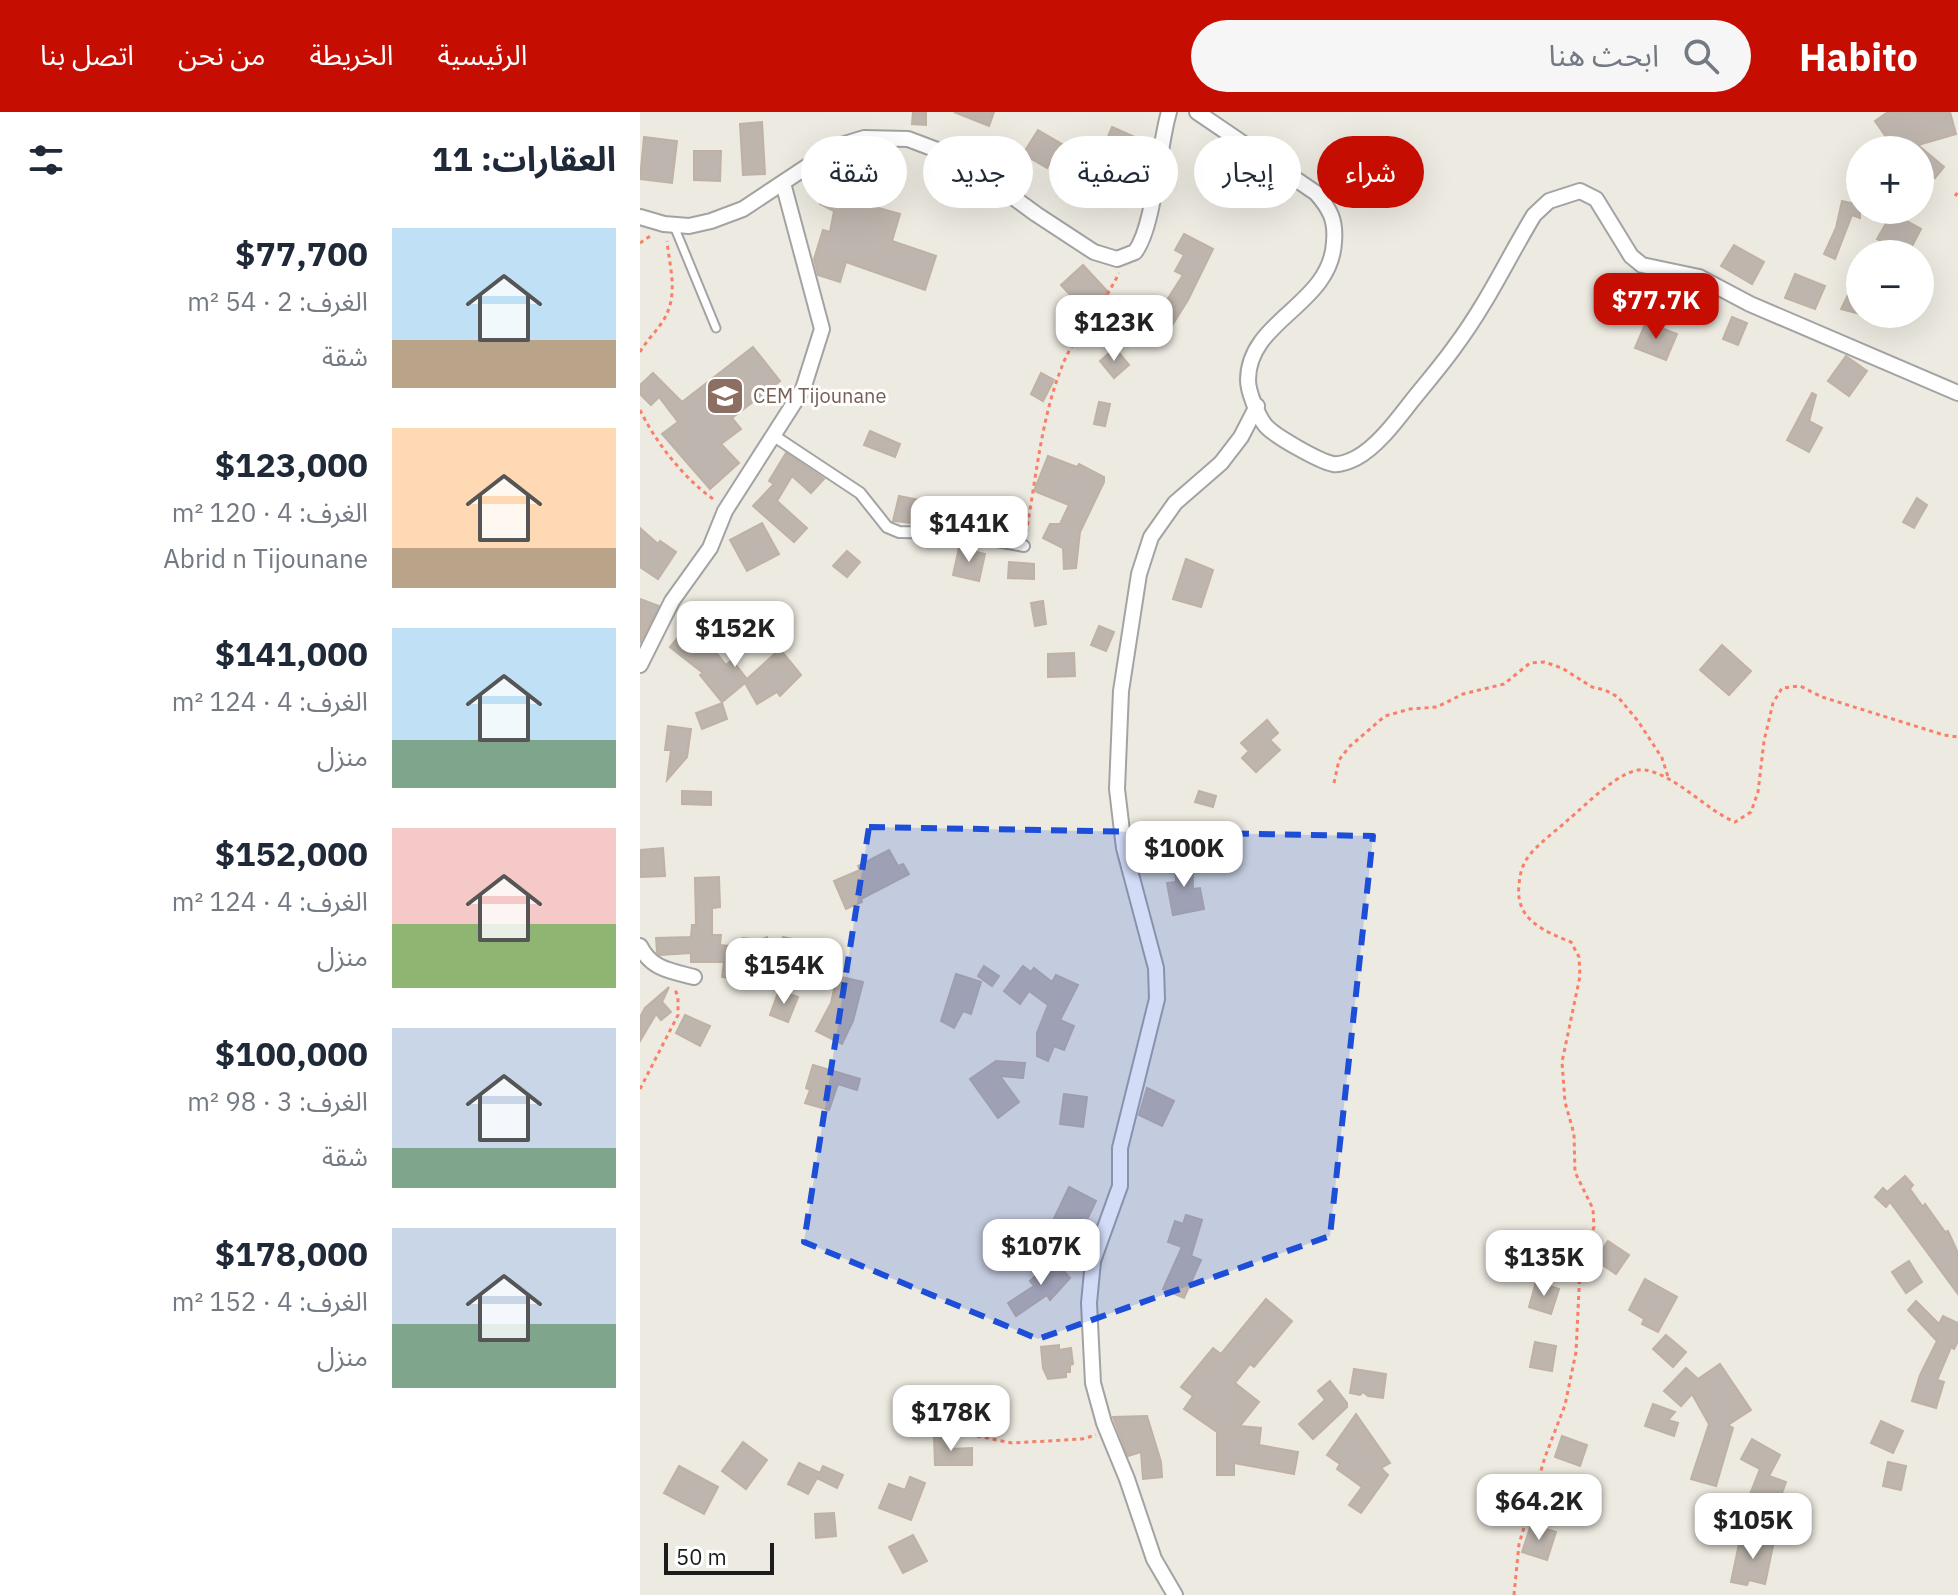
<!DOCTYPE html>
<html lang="ar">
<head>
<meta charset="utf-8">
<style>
  :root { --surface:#fff; --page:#f6f6f7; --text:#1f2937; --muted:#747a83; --accent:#c60d01 }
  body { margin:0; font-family:"IBM Plex Sans","Noto Sans Arabic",sans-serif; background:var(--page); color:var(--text); direction:rtl; height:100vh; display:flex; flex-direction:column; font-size:30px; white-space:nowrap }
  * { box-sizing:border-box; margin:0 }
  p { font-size:26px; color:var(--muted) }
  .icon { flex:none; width:44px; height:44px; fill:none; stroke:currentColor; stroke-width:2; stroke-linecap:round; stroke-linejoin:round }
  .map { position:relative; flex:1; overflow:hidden; direction:ltr }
  .panel { display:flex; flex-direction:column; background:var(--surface); width:640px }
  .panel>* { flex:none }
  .top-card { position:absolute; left:24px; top:24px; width:760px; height:72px; direction:rtl; display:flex; gap:16px }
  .fabs { position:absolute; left:1206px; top:24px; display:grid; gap:16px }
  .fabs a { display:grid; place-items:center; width:88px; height:88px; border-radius:50%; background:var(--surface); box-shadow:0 8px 32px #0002; font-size:40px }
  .scale { position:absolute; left:24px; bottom:20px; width:110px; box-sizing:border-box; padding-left:8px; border:4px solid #1c1c1c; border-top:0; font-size:22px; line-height:28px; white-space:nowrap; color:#1c1c1c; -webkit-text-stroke:6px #fff; paint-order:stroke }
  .price { position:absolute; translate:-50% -68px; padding:0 18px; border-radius:16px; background:#fff; color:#222; font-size:26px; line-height:52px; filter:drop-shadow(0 2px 4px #0008) }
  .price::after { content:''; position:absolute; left:50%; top:48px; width:24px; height:18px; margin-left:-12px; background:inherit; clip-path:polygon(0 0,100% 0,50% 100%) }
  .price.active { background:var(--accent); color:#fff }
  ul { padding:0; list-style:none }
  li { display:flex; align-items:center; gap:24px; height:200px; padding:0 24px }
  li span { display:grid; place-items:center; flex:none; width:224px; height:160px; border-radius:0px; color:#555 }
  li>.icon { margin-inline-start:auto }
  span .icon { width:96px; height:96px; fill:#fffc; stroke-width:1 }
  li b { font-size:34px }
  h2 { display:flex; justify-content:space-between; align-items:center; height:96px; padding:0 24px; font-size:34px }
  .chip { padding:0 28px; border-radius:36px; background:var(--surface); box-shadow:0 8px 32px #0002; font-size:28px; line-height:72px }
  .chip.active { background:var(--accent); color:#fff }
  header { display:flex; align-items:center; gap:48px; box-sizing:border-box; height:112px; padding:0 40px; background:var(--accent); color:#fff }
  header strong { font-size:38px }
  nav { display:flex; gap:44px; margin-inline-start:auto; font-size:28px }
  .search { width:560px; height:72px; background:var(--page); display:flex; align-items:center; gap:20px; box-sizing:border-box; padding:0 28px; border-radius:44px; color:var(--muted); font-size:30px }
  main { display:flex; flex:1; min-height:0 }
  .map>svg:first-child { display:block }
</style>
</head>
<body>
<header>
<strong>Habito</strong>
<div class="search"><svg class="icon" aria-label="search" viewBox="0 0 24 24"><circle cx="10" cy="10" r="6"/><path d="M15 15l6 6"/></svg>ابحث هنا</div>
<nav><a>الرئيسية</a><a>الخريطة</a><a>من نحن</a><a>اتصل بنا</a></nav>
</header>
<main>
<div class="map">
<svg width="1318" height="1483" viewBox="0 0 1318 1483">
  <rect width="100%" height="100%" fill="#edeae1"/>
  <g fill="#beb6ae" stroke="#bfb1a4" stroke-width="2">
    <path d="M273 0 286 1V13L272 12Z"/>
    <path d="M314 0H354L349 14Z"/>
    <path d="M1248 0H1310L1316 22 1278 33 1304 55 1295 66 1280 54V38H1255L1235 9Z"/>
    <path d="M122 10 125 62 103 63 100 12Z"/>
    <path d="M472 15 506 30 498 46 486 41 467 69 438 50 449 33 461 41Z"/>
    <path d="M398 18 422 32 407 56 383 42Z"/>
    <path d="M4 25 37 29 32 71 0 67Z"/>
    <path d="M54 39H81L80 69 54 68Z"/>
    <path d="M188 75 228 95V93L260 102 252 129 296 144 285 178 206 150 200 170 178 163 174 147 183 118 190 120 194 99 180 92Z"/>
    <path d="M1202 89 1220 93V106L1212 103 1195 147 1184 142 1196 116Z"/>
    <path d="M1252 101 1281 117 1268 142 1237 127Z"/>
    <path d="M544 122 573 137 548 188 531 215 516 205 543 163 535 159 544 143 535 138Z"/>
    <path d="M1094 133 1124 150 1112 172 1081 154Z"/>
    <path d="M443 153 469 181 447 201 421 173Z"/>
    <path d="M1220 159V202L1201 197Z"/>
    <path d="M1155 162 1185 174 1175 197 1145 186Z"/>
    <path d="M1092 205 1107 211 1098 233 1083 227Z"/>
    <path d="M1006 210 1037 222 1026 248 995 236Z"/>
    <path d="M113 235 140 269 92 306 101 317 81 332 99 351 70 377 22 322 38 310 19 285 11 293 0 282V273L13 261 42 290Z"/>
    <path d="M475 236 489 253 474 266 460 249Z"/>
    <path d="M1206 244 1227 259 1209 284 1188 269Z"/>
    <path d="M401 261 414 268 403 289 391 282Z"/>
    <path d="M1172 281 1176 283 1169 309 1182 316 1169 340 1147 328Z"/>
    <path d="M459 290 470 292 465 314 454 312Z"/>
    <path d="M230 319 260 332 255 345 224 333Z"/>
    <path d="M146 341 184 367 171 381 152 364 137 389 167 416 154 430 113 394 134 372 129 369Z"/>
    <path d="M408 344 437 355 439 352 464 365V370L440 420 436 456 424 457 423 436 403 426 410 412H420L429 393 394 379Z"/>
    <path d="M259 384 285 389 280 412 253 409Z"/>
    <path d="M1277 386 1287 393 1274 416 1263 410Z"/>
    <path d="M122 411 139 442 107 459 90 428Z"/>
    <path d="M0 416 18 432 20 429 36 440 18 467 0 455Z"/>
    <path d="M319 436 345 442 339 469 313 463Z"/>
    <path d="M207 439 220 450 207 465 193 454Z"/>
    <path d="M546 447 573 458 561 495 533 487Z"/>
    <path d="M369 450 394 452V467L368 466Z"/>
    <path d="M0 487 19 494 0 531Z"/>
    <path d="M403 489 406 512 395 514 391 491Z"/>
    <path d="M48 513 64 525 86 553 92 548 107 567 140 537 161 563 140 584 137 580 117 592 105 571 82 590 60 563 63 561 30 535Z"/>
    <path d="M459 514 474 520 466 539 451 533Z"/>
    <path d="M1082 533 1111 559 1089 583 1060 558Z"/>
    <path d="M434 541 435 564 408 565V542Z"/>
    <path d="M82 591 87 607 62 617 56 601Z"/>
    <path d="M627 608 638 621 630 628 640 638 616 660 602 646 609 639 601 631Z"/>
    <path d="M28 614 51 617 47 645 27 668 31 638H25Z"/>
    <path d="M42 679 71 680V693L42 692Z"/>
    <path d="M559 679 576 684 573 695 555 690Z"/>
    <path d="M23 736 25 764 0 765V738Z"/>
    <path d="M249 738 258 754 263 752 269 762 221 787 222 790 206 797 194 769 220 758 218 754Z"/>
    <path d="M552 744 553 777 560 776 564 797 533 803 527 771 536 770 535 745Z"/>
    <path d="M79 765 80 795 72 796V823H81L80 833 101 835 103 826 120 828 127 825 139 851 137 864 107 863 106 869 82 865 84 850H51V841L20 843 17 840 16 826 51 825 52 813H56L55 766Z"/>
    <path d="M143 825 174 832 169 852 139 845Z"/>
    <path d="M344 854 359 864 352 874 338 864Z"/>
    <path d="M383 854 391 860 394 856 412 870 416 863 438 873 420 908 434 914 424 938 414 934 408 949 397 944V921L408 893 389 879 380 892 364 879Z"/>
    <path d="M316 862 341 870 331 902 323 899 314 916 301 909Z"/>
    <path d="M197 864 223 870 213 909 202 932 176 919 191 891Z"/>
    <path d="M29 875 22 890 31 900 21 908 16 902 0 929V905L5 896Z"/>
    <path d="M139 878 158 885 148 910 130 903Z"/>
    <path d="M45 903 70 914 60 934 36 921Z"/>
    <path d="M356 949 385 951 383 966 360 964 379 990 358 1006 330 967Z"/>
    <path d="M173 953 220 967 217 978 198 972 189 998 165 991 170 978 166 976Z"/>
    <path d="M507 976 534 989 522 1014 499 1003Z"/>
    <path d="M424 982 447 985 443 1015 420 1012Z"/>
    <path d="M1265 1064 1273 1073 1270 1077 1283 1095 1285 1092 1305 1120 1308 1119 1318 1141V1182L1250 1090 1246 1095 1235 1085 1243 1076 1247 1080Z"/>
    <path d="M429 1075 456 1089 443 1116 447 1118 439 1134 408 1119Z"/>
    <path d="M546 1103 562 1108 551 1144 561 1148 544 1186 523 1177 542 1135 528 1130 535 1109 543 1112Z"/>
    <path d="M968 1129 989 1143 976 1162 955 1148Z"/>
    <path d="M413 1147 430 1166 410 1188 407 1183 376 1204 368 1191 394 1174 390 1169Z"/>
    <path d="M1269 1149 1282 1170 1266 1181 1252 1160Z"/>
    <path d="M1005 1167 1037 1185 1018 1220 1002 1212 1004 1207 989 1198Z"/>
    <path d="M896 1170 919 1177 911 1202 889 1195Z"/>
    <path d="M626 1187 652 1209 614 1255 610 1252 595 1271 619 1290 600 1314 621 1316 619 1333 658 1340 654 1362 594 1351V1363H577V1320L544 1297 553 1284 541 1275 573 1236 581 1242Z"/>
    <path d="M1276 1189 1299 1212 1303 1204 1318 1211V1229L1314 1237 1311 1235 1297 1268 1304 1270 1296 1296 1272 1289 1280 1263 1297 1229 1268 1198Z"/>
    <path d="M1026 1223 1046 1240 1033 1255 1013 1237Z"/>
    <path d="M895 1230 916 1234 912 1259 890 1255Z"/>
    <path d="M419 1233V1238L431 1236 433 1252 430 1253V1260H426V1265L408 1267 403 1256 401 1235Z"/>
    <path d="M1080 1252 1111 1298 1088 1313 1093 1316 1076 1374 1051 1367 1069 1312 1052 1282 1041 1294 1024 1279 1046 1256 1058 1267Z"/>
    <path d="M714 1257 746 1262 743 1286 728 1284 723 1280 720 1283 710 1281Z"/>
    <path d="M690 1269 707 1291V1295L673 1327 659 1312 685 1288 678 1279Z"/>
    <path d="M1013 1292 1035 1300 1028 1308 1038 1311 1034 1324 1005 1314Z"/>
    <path d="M716 1302 750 1351 741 1356 748 1363 721 1401 709 1393 722 1375 697 1357 700 1352 687 1343Z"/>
    <path d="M507 1304 521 1350 522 1365 503 1367 501 1340 488 1344 473 1305Z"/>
    <path d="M1241 1309 1263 1319 1253 1341 1231 1331Z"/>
    <path d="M294 1323H309V1337L332 1336V1353H295Z"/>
    <path d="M922 1324 947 1333 940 1354 915 1345Z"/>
    <path d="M1112 1327 1140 1343 1129 1364 1146 1370 1131 1411 1103 1400 1120 1357 1101 1347Z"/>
    <path d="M103 1330 127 1348 106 1377 82 1359Z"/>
    <path d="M1248 1350 1266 1354 1261 1378 1243 1374Z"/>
    <path d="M159 1351 180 1361 183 1354 203 1363 197 1376 177 1366 168 1382 148 1372Z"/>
    <path d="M39 1354 78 1375 64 1402 24 1381Z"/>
    <path d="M270 1365 285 1371 271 1408 239 1396 249 1372 265 1378Z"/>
    <path d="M849 1366 875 1375 868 1393 843 1384Z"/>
    <path d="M194 1401 196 1424 176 1426 175 1402Z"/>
    <path d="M891 1413 916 1420 907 1448 882 1440Z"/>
    <path d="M1122 1421 1135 1424 1125 1472 1109 1468 1107 1473 1091 1470 1100 1427 1119 1432Z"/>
    <path d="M273 1423 287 1449 263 1461 249 1435Z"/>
  </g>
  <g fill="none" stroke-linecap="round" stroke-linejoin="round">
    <defs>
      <path id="service" d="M34 114 76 216"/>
      <path id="pedestrian" d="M134 324 220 381 247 415 259 420 313 421 384 434"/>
      <g id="minor">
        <path d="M557 0 676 81C690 97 696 108 694 130 691 193 608 208 608 268 608 280 618 304 625 313 634 324 679 349 693 352 700 353 710 349 716 346 737 335 757 308 771 290 786 271 802 253 816 233 846 193 868 146 894 103L909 89 940 79 956 87 991 144 1002 153 1059 165 1110 192 1318 281"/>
        <path d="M0 105 24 112 49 114 71 109 103 97 198 34 224 26 268 27 321 47 396 102 454 140 477 147 495 140C515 113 518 36 529 0"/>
        <path d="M0 553 32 489 70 436 85 399 163 277 182 217 143 71"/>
        <path d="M0 834C11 857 31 859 54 865"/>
        <path d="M535 1483 514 1447 487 1367 464 1311 453 1271 449 1191 453 1149 480 1074V1036L517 887 516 856 484 736 477 677 481 579 499 462 511 425 535 391 581 351 601 325 617 294"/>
      </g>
    </defs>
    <use href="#service" stroke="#a3a3a3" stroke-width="11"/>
    <use href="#pedestrian" stroke="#a3a3a3" stroke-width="14"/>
    <use href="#minor" stroke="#a3a3a3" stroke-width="18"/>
    <g stroke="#f97f67" stroke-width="3" stroke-dasharray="4 4" stroke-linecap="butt">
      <path d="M1315 84 1318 80"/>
      <path d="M0 131 13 122"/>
      <path d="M0 240C6 229 16 220 23 209 39 183 30 158 27 129"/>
      <path d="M0 298C16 331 45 368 76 389"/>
      <path d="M386 421C396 367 401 308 421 257 434 221 463 195 479 161"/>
      <path d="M694 671 699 648 709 635 745 604 770 597 797 595 823 582 864 572 890 551 904 550 922 556 952 575 965 578 978 585 998 609 1022 646 1029 668"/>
      <path d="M0 977 38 903V885L34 875"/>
      <path d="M337 1324 372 1331 442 1327 456 1323"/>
      <path d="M874 1483 879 1432 905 1345 925 1293 936 1240 940 1157 954 1115 953 1097 935 1060 934 1022 925 990 922 950 940 864 939 845 931 830C903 819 875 807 879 773 880 760 883 750 892 740 903 728 917 718 929 707 945 694 983 654 1005 658 1036 663 1066 698 1095 710L1111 700 1118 680 1124 629 1133 591 1142 576 1160 574 1182 585 1304 623 1318 625"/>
    </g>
    <use href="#service" stroke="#fff" stroke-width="7"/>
    <use href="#pedestrian" stroke="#fff" stroke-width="10"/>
    <use href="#minor" stroke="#fff" stroke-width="14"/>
  </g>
  <path fill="#1d4ed8" fill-opacity="0.2" stroke="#1d4ed8" stroke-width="6" stroke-dasharray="16 10" stroke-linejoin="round" d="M229 715 733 724 690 1124 398 1227 164 1130Z"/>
  <defs>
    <symbol id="school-square" viewBox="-11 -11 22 22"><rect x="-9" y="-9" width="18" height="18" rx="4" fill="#8d6e63" stroke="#fff"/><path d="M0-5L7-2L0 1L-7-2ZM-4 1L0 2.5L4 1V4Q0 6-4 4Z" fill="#fff"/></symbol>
  </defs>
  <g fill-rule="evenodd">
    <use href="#school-square" x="63" y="262" width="44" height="44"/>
  </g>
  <g text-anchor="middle" stroke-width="6" stroke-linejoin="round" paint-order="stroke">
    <g font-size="20" fill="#785e54" stroke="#fff" text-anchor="start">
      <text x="113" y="291">CEM Tijounane</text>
    </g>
  </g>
</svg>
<div class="fabs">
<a>+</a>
<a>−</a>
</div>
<div class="scale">50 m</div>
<b class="price active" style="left:1016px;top:229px">$77.7K</b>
<b class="price" style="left:474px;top:251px">$123K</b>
<b class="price" style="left:329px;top:452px">$141K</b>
<b class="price" style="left:95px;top:557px">$152K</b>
<b class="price" style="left:544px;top:777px">$100K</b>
<b class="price" style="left:144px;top:894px">$154K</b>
<b class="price" style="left:401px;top:1175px">$107K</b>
<b class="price" style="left:904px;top:1186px">$135K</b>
<b class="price" style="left:311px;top:1341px">$178K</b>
<b class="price" style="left:899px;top:1430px">$64.2K</b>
<b class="price" style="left:1113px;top:1449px">$105K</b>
<div class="top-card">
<a class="chip active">شراء</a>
<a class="chip">إيجار</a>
<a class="chip">تصفية</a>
<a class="chip">جديد</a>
<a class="chip">شقة</a>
</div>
</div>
<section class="panel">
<h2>العقارات: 11<svg class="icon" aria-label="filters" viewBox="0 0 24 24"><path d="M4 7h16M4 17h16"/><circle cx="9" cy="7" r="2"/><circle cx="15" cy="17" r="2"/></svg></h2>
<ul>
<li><span style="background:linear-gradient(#bfe0f5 70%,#b9a48a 0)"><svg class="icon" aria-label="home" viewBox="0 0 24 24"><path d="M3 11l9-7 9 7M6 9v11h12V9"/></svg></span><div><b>$77,700</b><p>الغرف: 2 · 54 m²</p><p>شقة</p></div></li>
<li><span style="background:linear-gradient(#ffd9b3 75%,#b9a48a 0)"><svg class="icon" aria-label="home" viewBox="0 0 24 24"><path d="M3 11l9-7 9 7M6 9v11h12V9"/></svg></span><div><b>$123,000</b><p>الغرف: 4 · 120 m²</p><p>Abrid n Tijounane</p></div></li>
<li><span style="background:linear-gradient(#bfe0f5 70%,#7fa58c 0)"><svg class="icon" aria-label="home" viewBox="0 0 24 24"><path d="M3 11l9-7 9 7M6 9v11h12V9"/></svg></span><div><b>$141,000</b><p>الغرف: 4 · 124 m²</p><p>منزل</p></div></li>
<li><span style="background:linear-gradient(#f6c9c9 60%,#8fb573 0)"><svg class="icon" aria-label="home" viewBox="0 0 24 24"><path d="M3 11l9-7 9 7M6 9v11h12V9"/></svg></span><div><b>$152,000</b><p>الغرف: 4 · 124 m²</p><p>منزل</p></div></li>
<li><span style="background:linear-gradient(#c9d6e8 75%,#7fa58c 0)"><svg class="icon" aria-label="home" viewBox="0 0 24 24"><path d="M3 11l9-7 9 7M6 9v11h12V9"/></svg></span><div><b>$100,000</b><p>الغرف: 3 · 98 m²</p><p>شقة</p></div></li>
<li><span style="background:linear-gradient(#c9d6e8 60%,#7fa58c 0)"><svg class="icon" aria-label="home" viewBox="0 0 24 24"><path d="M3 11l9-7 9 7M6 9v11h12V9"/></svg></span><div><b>$178,000</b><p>الغرف: 4 · 152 m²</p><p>منزل</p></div></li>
</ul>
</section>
</main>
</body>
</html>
